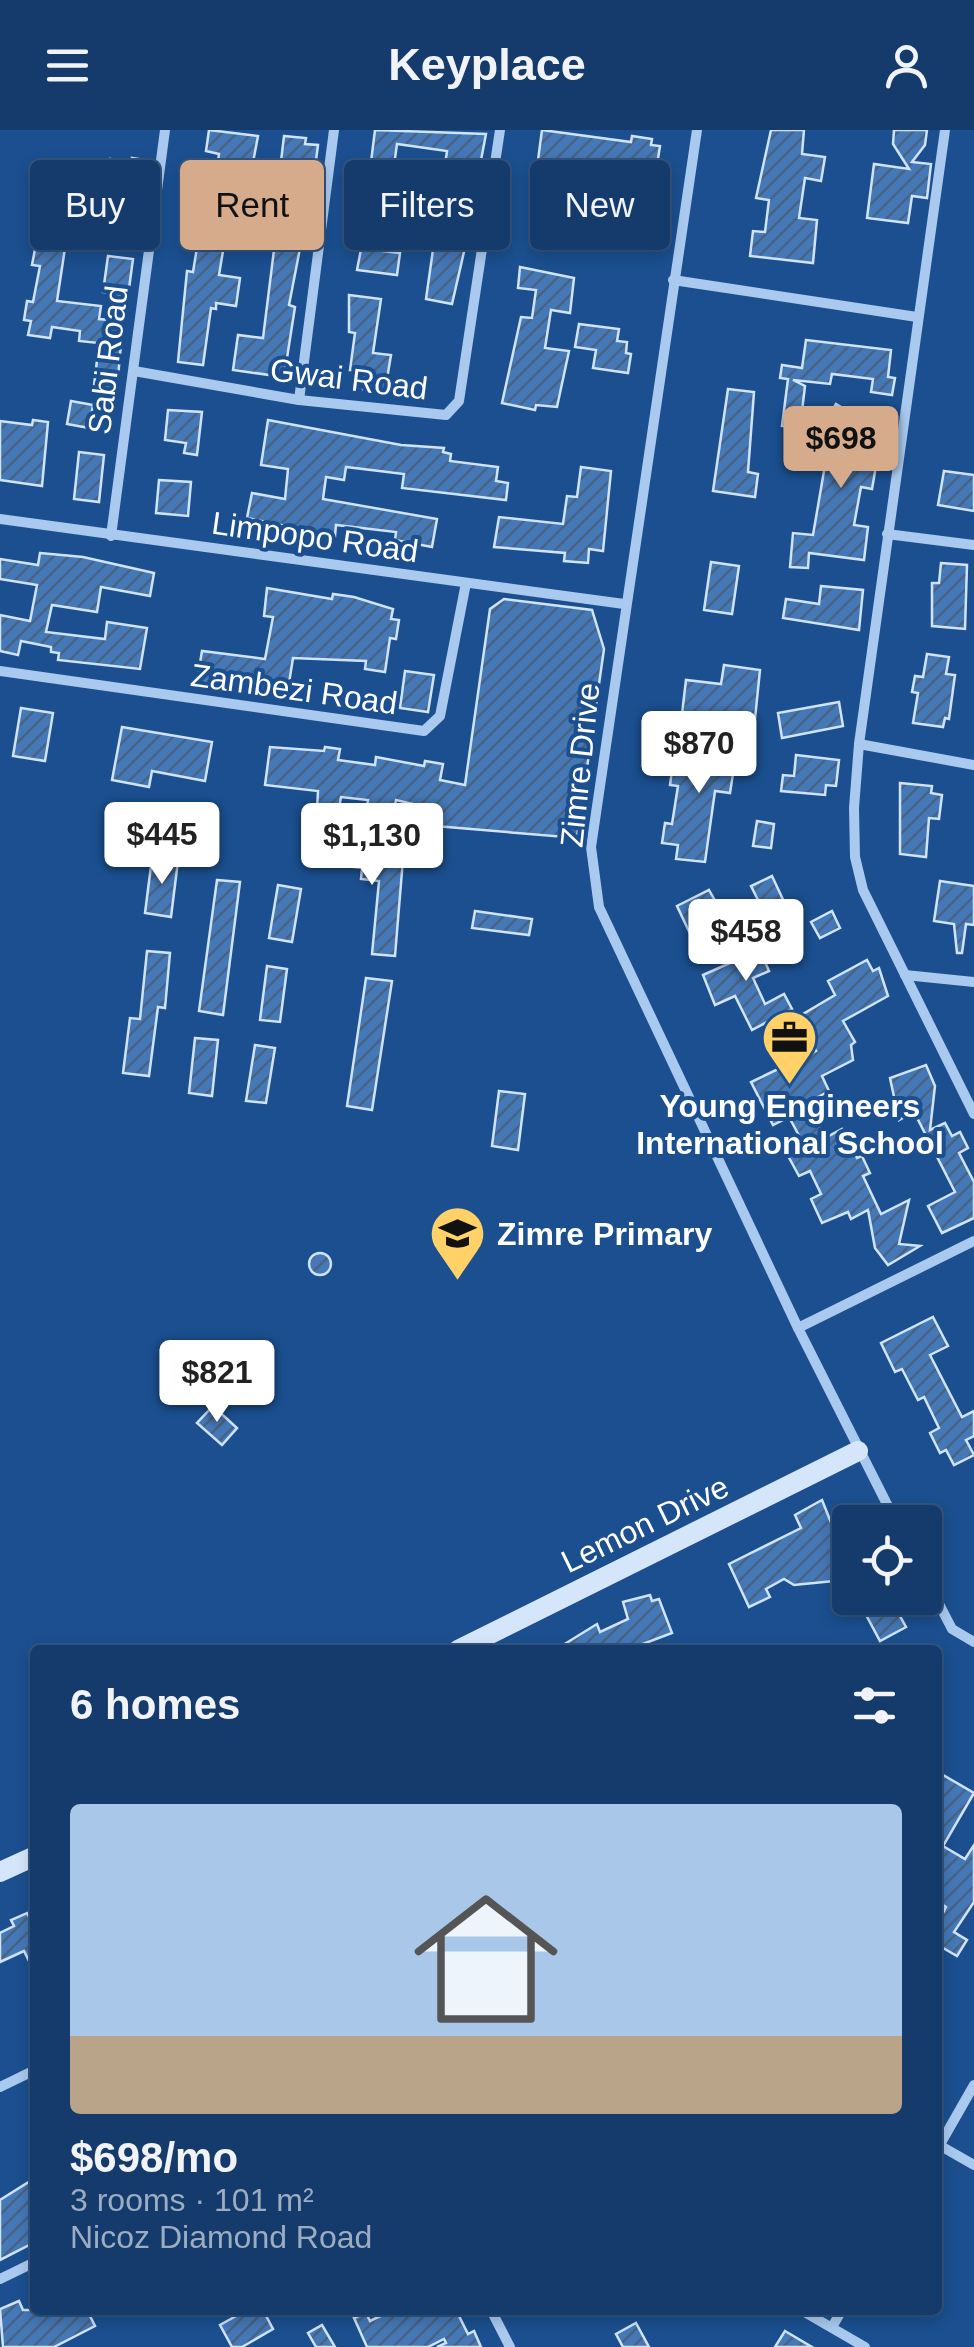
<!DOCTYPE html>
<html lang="en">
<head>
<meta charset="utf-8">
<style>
  :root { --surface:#143b6b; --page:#214673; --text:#f1f3f6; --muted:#9dadc1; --line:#33557e; --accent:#d6ab8b }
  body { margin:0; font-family:Helvetica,sans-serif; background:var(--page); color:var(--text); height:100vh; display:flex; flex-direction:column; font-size:38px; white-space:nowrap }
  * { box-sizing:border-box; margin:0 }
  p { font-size:32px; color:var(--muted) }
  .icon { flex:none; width:55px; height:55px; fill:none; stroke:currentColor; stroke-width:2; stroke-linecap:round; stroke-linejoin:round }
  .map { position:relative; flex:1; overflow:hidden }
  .sheet { position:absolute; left:30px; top:1515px; width:912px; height:670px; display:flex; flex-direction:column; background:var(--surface); border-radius:10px; box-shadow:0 5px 15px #0003,0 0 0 2px var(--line) }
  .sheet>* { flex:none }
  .top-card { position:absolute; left:30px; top:30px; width:915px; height:90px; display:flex; gap:20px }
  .tools { position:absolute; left:832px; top:1375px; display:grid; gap:20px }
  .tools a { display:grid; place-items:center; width:110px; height:110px; border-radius:10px; background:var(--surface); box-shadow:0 5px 15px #0003,0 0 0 2px var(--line); font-size:50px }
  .price { position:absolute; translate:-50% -85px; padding:0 22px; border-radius:10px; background:#fff; color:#222; font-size:32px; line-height:65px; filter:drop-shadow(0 2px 5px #0008) }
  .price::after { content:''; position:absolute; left:50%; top:60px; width:30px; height:22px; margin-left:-15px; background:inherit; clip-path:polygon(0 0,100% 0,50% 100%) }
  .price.active { background:var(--accent); color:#111 }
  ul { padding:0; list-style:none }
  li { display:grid; align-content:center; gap:20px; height:530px; padding:0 40px }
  li span { display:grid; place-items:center; height:310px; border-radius:10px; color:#555 }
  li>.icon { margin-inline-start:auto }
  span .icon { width:180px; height:180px; fill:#fffc; stroke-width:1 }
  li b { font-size:42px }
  h2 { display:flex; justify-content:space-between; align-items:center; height:120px; padding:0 40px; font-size:42px }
  .pill { padding:0 35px; border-radius:10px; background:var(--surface); box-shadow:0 5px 15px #0003,0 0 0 2px var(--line); font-size:35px; line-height:90px }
  .pill.active { background:var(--accent); color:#111 }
  header { display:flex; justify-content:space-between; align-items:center; height:130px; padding:0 40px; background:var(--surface); font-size:45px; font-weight:700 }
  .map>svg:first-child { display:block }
</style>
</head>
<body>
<header><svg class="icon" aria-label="menu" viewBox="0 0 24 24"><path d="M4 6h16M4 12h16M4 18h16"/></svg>Keyplace<svg class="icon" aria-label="person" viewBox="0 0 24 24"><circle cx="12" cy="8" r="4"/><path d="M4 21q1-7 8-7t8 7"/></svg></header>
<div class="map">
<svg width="974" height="2217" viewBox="0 0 974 2217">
  <defs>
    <pattern id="building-hatch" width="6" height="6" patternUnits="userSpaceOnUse" patternTransform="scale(2.5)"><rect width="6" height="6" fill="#4478b7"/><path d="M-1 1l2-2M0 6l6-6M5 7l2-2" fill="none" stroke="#486282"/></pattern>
  </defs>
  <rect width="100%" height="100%" fill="#1b4f8f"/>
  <g fill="url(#building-hatch)" stroke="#cfe3fa" stroke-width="2.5">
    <path d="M209 0 258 6 251 43 217 38 219 24 206 21Z"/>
    <path d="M375 0 486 4 477 51 466 49 460 85 472 87 452 174 426 169 447 21 397 14 382 121 400 123 397 145 357 140 373 57 368 56Z"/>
    <path d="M542 0 631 12 632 6 652 9 651 15 660 16 650 79 641 78 640 90 607 92 615 35 591 31 585 64 576 63 574 73 561 70 558 85 540 82 549 31 538 30Z"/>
    <path d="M771 0H804L802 24 825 27 821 51 805 48 799 88 817 90 813 133 750 126 753 101 765 102 769 70 756 68Z"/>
    <path d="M894 0H927L925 15 912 32 931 34 927 68 912 66 908 93 867 88 874 34 909 39 893 14Z"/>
    <path d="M284 6 306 8 305 14 318 15 313 53 279 48Z"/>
    <path d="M132 28 152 31 146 64 134 62 133 71 99 66 110 29 132 33Z"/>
    <path d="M260 57 278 59 275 82 257 80Z"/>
    <path d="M201 93 242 99 239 117 224 115 219 145 240 148 236 176 216 173V179L211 178 203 235 178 232 187 141 193 142Z"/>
    <path d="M276 104 302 108 289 175 295 177 284 247 233 240 238 205 263 208Z"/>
    <path d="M36 114 65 118 57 171 101 176 99 189 123 191 117 259 94 256 99 213 79 211 80 201 52 197 50 208 28 205 31 191 24 190 27 171 33 172 40 136 32 135Z"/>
    <path d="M108 126 133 129 128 166 103 162Z"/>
    <path d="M520 137 574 148 570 183 551 180 545 218 569 221 557 277 536 275 535 280 502 273 521 187 532 188 536 160 518 158Z"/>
    <path d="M349 165 381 169 373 223 391 225 385 261 363 259 365 241 350 240 355 203 349 202Z"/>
    <path d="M579 194 619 199 617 211 627 212 626 223 631 224 628 243 593 238 596 220 575 217Z"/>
    <path d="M806 210 891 220 888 247 895 248 892 265 871 262 873 249 832 244 830 254 793 250 805 256 800 298 782 296 788 249 780 248 782 235 802 238Z"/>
    <path d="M728 259 754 262 748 342 758 344 755 367 713 361Z"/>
    <path d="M71 271 93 275 89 298 67 294Z"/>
    <path d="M836 274 884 302 866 334 876 336 872 359 861 357 854 395 868 397 864 430 809 423 808 438 790 437 793 403 813 405 830 306 820 301Z"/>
    <path d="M168 280 202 282 197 325 184 323 186 313 165 310Z"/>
    <path d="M33 290 48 292 42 356 0 350V291L32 295Z"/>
    <path d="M268 290 401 315 444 318 443 322 451 324 450 331 498 337 496 351 508 353 506 370 402 358 404 344 346 337 344 350 326 347 323 369 437 389 432 417 395 410 396 402 336 395 335 406 247 388 252 363 285 369 288 339 261 335Z"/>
    <path d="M79 322 104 325 99 372 74 369Z"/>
    <path d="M581 337 611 341 603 421 589 419 588 433 564 431 565 423 494 417 499 387 563 394 567 366 577 367Z"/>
    <path d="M944 341 974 345V381L938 375Z"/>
    <path d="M159 350 191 352 188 386 156 383Z"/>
    <path d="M40 423 83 427 154 443 150 466 101 457 97 482 52 475 46 502 105 509 107 492 147 498 140 539 58 530 59 523 51 522V517L21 511 18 525 0 521V485L30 491 37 455 0 449V429L38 435Z"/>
    <path d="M711 432 739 436 732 484 704 480Z"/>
    <path d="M941 433 967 435 965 499 932 496V453H939Z"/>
    <path d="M821 456 863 460 859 500 783 488 786 469 819 474Z"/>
    <path d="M267 458 332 469 333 464 354 467 393 479 391 489 399 490 396 509 390 508 385 542 365 539 366 531 293 528 287 566 197 551 202 521 265 529 273 487 264 486Z"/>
    <path d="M504 469 592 480 604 519 577 708 435 696 417 692 421 676 396 670 391 692 365 687 368 670 341 667 338 684 317 680 318 661 265 655 270 617 324 621 325 617 340 619 338 630 375 635 376 627 424 636 425 631 443 634 440 650 465 655 490 479Z"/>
    <path d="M927 524 949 527 946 544 955 545 949 589 945 588 943 597 913 593 918 563 912 562 915 546 923 547Z"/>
    <path d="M724 535 760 540 755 589 682 584 686 550 721 554Z"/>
    <path d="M405 541 434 545 428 582 400 578Z"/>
    <path d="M839 572 843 596 782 608 778 583Z"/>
    <path d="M21 578 53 583 45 631 13 626Z"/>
    <path d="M122 597 212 612 205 651 152 641 149 657 112 650Z"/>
    <path d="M689 611 750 620 749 632 735 631 730 663 715 661 705 732 676 729 678 715 662 713 665 693 672 694 678 656 670 655 673 633 686 634Z"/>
    <path d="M796 625 839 630 836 656 826 655 825 665 781 661 783 645 794 646Z"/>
    <path d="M900 653 932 656 931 663 942 665 939 689 929 688 926 727 900 724Z"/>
    <path d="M757 691 774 694 771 718 753 716Z"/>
    <path d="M174 698 197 702 195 719 172 716Z"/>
    <path d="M316 710 356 715 355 724 403 729 395 826 372 824 379 751 361 749 362 738 313 732Z"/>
    <path d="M152 728 178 731 171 787 145 783Z"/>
    <path d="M772 746 786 776 766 786 751 756Z"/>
    <path d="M217 750 240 752 223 885 199 881Z"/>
    <path d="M940 751 974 756V795L966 794 962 823H957L954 794 934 791Z"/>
    <path d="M278 755 301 759 292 812 269 808Z"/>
    <path d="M709 760 733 802 704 817 701 811 695 814 677 776Z"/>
    <path d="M475 781 532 789 529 805 472 798Z"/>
    <path d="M832 781 840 798 820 808 811 792Z"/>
    <path d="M753 804 769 841 753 848 765 874 784 864 792 879 752 900 735 866 715 875 703 845 739 829 732 813Z"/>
    <path d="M147 821 170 823 165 878 158 877 149 946 123 943 130 888 140 889Z"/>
    <path d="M867 830 873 841 879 838 888 866 843 891 855 912 851 915 853 930 822 946 829 961 807 973 825 1008 842 999 857 1028 862 1026 870 1043 863 1046 881 1084 909 1070 899 1114 920 1116 888 1135 875 1118 868 1080 851 1089 848 1082 822 1093 811 1069 821 1064 810 1041 799 1046 787 1024 804 1015 789 987 773 995 751 952 816 921 798 887 835 865 828 851Z"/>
    <path d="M267 836 287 839 280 892 260 890Z"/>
    <path d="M366 848 392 851 372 980 347 976Z"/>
    <path d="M195 908 218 910 212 966 189 963Z"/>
    <path d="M255 915 275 918 266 973 246 971Z"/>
    <path d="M926 935 935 956 930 1000 945 993 952 1006 960 1002 968 1018 959 1023 974 1052V1088L942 1103 928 1076 955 1062 914 982 899 990 890 948Z"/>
    <path d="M499 961 525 964 518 1020 492 1016Z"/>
    <circle cx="320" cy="1134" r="11"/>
    <path d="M933 1187 948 1216 930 1225 962 1287 974 1281V1306L966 1310 974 1325 954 1335 946 1320 940 1323 930 1303 939 1298 924 1267 918 1270 902 1239 895 1242 881 1213Z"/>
    <path d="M213 1276 237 1298 222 1315 197 1293Z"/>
    <path d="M822 1370 834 1400 844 1409 850 1444 834 1451 794 1455 784 1449 766 1459 770 1467 749 1477 729 1434 801 1398 795 1385Z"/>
    <path d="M650 1465 652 1471 659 1469 672 1503 627 1520H555L597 1494 600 1502 628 1489 623 1472Z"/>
    <path d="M857 1468H890L906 1497 880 1511Z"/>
    <path d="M938 1642 974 1663 943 1716 965 1729 974 1715V1772L954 1802 967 1810 957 1826 938 1815V1793L946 1777 938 1772Z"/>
    <path d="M27 1783 35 1799V1843L24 1821 0 1832V1803L14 1796 11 1790Z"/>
    <path d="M35 2048V2112L0 2130V2070Z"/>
    <path d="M19 2171 23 2180H87L95 2196 54 2217H3L0 2179Z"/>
    <path d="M247 2180H263L273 2199 242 2217H232L220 2195Z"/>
    <path d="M393 2180H456L468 2204 474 2201 481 2217H437L446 2213 444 2209 428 2217H367L354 2188 366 2183 370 2191Z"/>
    <path d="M636 2193 649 2217H623L616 2204Z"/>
    <path d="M322 2195 335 2217H316L308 2203Z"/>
    <path d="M785 2201 812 2217H775Z"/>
  </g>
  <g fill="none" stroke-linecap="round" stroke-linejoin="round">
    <g stroke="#a9c9ee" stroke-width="10">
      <path d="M697 0 591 717 599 777 798 1198 896 1392"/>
      <path d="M945 0 859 614 854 678 855 727 863 760 974 984"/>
      <path d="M673 150 917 187"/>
      <path d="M134 241 299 270 446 285 459 271 500 0"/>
      <path d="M299 270 334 0"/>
      <path d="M0 389 624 474"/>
      <path d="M887 404 974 415"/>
      <path d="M111 406 165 0"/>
      <path d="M0 541 424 601 440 586 466 453"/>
      <path d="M859 614 974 635"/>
      <path d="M905 845 974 852"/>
      <path d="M798 1198 974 1111"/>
      <path d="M925 1447 952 1499 974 1512"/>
      <path d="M0 1957 35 1940"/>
      <path d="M939 2015 974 2035"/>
      <path d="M938 2018 974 1955"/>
      <path d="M0 2149 35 2132"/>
      <path d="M491 2180 510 2217"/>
      <path d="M801 2180 865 2217"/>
      <path d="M832 2197 842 2180"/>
    </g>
    <g stroke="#d6e6fa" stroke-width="20">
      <path d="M458 1520 858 1321"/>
      <path d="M0 1742 35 1726"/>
    </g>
  </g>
  <defs>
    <symbol id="office-pin" viewBox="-11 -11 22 30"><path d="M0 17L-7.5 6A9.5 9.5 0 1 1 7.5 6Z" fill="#ffd166" stroke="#1b4f8f"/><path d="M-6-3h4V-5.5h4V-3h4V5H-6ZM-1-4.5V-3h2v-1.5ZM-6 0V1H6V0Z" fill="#111"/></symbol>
    <symbol id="school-pin" viewBox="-11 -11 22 30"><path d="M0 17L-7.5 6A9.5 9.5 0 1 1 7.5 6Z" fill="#ffd166" stroke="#1b4f8f"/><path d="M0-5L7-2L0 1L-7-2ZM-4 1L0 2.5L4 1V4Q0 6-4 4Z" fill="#111"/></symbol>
  </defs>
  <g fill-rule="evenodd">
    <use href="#office-pin" x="758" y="876" width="63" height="86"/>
    <use href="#school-pin" x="426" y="1072" width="63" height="86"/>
  </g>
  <g text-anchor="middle" stroke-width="8" stroke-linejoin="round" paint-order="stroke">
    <g font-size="32" fill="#fff" stroke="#1b4f8f">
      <text transform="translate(108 230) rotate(-83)" y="11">Sabi Road</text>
      <text transform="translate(349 249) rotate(7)" y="11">Gwai Road</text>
      <text transform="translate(315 407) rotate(8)" y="11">Limpopo Road</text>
      <text transform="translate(294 559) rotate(8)" y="11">Zambezi Road</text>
      <text transform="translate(580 635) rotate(-84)" y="11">Zimre Drive</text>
      <text transform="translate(645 1394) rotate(-26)" y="11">Lemon Drive</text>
    </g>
    <g font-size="32" font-weight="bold" fill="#fff" stroke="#1b4f8f">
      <text x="790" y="987">Young Engineers<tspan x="790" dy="37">International School</tspan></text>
      <text x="497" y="1115" text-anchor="start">Zimre Primary</text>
    </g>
  </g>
</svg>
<div class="tools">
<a><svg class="icon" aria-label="locate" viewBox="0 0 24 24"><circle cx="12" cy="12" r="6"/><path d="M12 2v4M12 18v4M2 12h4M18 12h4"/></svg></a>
</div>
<b class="price active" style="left:841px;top:361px">$698</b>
<b class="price" style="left:699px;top:666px">$870</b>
<b class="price" style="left:162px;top:757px">$445</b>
<b class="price" style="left:372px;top:758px">$1,130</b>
<b class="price" style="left:746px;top:854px">$458</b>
<b class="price" style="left:217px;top:1295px">$821</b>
<div class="top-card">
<a class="pill">Buy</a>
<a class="pill active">Rent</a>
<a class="pill">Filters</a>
<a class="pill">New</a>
</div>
<section class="sheet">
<h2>6 homes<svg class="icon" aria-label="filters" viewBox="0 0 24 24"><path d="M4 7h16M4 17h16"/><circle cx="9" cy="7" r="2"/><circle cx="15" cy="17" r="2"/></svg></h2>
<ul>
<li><span style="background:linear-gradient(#a9c7e8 75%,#b9a48a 0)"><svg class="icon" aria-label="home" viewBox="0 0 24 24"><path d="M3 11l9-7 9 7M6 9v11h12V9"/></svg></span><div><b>$698/mo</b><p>3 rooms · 101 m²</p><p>Nicoz Diamond Road</p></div></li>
</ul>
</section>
</div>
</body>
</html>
